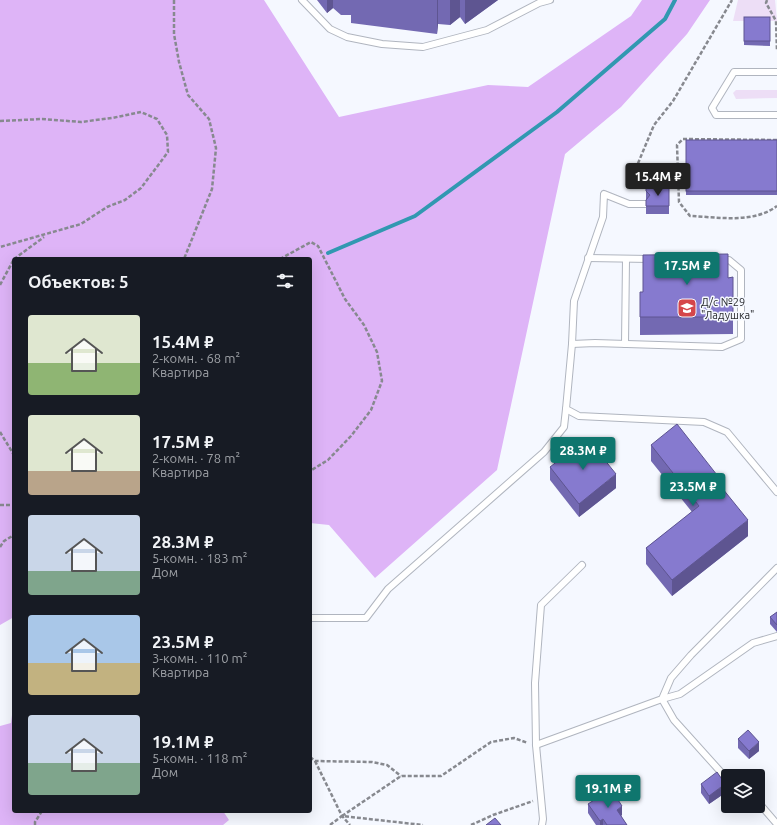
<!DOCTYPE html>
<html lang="ru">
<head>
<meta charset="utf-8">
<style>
  :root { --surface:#171b24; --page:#20242c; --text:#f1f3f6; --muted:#9ea1a6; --accent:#0f766e }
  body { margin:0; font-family:Ubuntu,sans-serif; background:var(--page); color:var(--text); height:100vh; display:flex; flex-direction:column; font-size:15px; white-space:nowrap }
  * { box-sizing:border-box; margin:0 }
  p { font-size:13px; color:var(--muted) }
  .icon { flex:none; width:22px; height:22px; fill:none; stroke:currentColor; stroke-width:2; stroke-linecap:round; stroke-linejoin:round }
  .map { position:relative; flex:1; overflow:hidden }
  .drawer { position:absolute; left:12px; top:257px; width:300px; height:556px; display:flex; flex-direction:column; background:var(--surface); border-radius:4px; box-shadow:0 4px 16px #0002 }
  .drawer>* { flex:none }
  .tools { position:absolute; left:721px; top:769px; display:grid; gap:8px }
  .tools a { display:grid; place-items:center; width:44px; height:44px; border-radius:4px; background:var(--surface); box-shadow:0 4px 16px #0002; font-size:20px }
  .price { position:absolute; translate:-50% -34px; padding:0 9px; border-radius:4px; background:var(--accent); color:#fff; font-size:13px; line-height:26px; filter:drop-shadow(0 1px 2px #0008) }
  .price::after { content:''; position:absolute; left:50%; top:24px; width:12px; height:9px; margin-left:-6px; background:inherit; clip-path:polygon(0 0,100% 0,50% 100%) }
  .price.active { background:#222; color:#fff }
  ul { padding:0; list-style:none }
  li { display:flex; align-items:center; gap:12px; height:100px; padding:0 16px }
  li span { display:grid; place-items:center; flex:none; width:112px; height:80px; border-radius:4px; color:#555 }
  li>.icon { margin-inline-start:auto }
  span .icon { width:48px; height:48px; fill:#fffc; stroke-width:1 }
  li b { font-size:17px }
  h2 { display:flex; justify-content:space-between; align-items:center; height:48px; padding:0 16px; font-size:17px }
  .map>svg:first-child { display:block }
</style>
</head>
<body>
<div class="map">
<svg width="777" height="825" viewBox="0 0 777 825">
  <rect width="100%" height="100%" fill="#f5f8ff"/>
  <g fill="#eddef6">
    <path d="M738 0H775L777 21H733Z"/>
    <path d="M736 90H777V98L736 99 733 93Z"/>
  </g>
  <g fill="#deb4f7">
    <path d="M0 0H264L339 117 488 85 528 87 631 16 642 0H710L687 34 621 107 565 154 497 470 375 578 329 525 310 523V259H14V617L0 625Z"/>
    <path d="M14 699V811H223L229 820 223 825H0V726L11 723Z"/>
  </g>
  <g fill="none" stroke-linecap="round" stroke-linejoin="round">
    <path stroke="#3198b1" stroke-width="4" d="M328 253 415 216 557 112 665 19 675 0"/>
    <defs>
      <g id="lane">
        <path d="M302 0 330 29 347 37 382 44 423 47 487 30 539 3 550 0"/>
        <path d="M777 72H734L712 108 716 115H777"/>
        <path d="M646 204H629L604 194 603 217 574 301 572 344 566 409 579 416 704 422 727 432 777 492"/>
        <path d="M588 258 650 259"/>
        <path d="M572 344 595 343 722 347 741 339V270L729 260H721"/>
        <path d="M625 344 626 259"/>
        <path d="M310 618H366L388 589 544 452 564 427 566 409"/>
        <path d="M536 745 662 699 671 678 691 655 777 568"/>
        <path d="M728 780 674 720 662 699 680 694 753 643 777 636"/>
        <path d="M758 802 777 824"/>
        <path d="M542 825 543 819 536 745 535 683 541 605 582 565"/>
      </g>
    </defs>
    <use href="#lane" stroke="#b0b5bf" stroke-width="8"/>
    <g stroke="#87898f" stroke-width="2.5" stroke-dasharray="4 2" stroke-linecap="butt">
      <path d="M174 0V34L179 62 188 95 209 119 216 148 212 189 184 259"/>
      <path d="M767 0 766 3 776 21 777 51"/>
      <path d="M0 121 42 119 81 122 112 118 141 112 157 119 167 135 168 152 141 188 125 200 107 207 81 224 0 247"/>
      <path d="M777 140 683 139 677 145 679 202 690 216C718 217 753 224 777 206"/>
      <path d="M631 180 654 125 673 101 732 0"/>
      <path d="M14 259 44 237"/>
      <path d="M280 259 311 242 318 246 345 299 364 325 377 352 382 381 371 410 351 436 328 460 310 471"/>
      <path d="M0 285 14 259"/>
      <path d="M0 432 14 455"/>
      <path d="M0 505H14"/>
      <path d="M0 547 4 541 14 535"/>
      <path d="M310 757 315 761 372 762 387 765 401 776"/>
      <path d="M315 761 342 816 350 825"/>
      <path d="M342 816 401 776H441L491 742 514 738 528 743"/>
      <path d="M35 825V822L42 811"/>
      <path d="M330 825 342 816 423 825"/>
      <path d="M471 825 493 815 533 801"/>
    </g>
    <use href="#lane" stroke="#fff" stroke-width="6"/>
  </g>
  <g fill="#7369b2">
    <path d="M317 0H498L465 24 460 17 450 25 438 24 437 34 351 23V15H341L333 8 327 13Z"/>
    <path d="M744 17H770V46L744 45Z"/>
    <rect x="686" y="140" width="91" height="55"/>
    <rect x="646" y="187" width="23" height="27"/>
    <path d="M733 277V334L640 335V292H643Z"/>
    <path d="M651 445 717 482 748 536 672 596 646 564V548L692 512 651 461Z"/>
    <path d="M550 467 616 488 579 517 550 480Z"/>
    <path d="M777 612V632L770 624V617Z"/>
    <path d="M738 739 759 751 749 759 738 748Z"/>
    <path d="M701 784 725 793 709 804 701 793Z"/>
    <path d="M588 804 622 815 621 816 627 825H596L588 813Z"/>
  </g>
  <g fill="#5e5591">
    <path d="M327 0H333V8L327 13Z"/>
    <path d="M437 0H438V24L437 34Z"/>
    <path d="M450 0H460V17L450 25Z"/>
    <path d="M465 0H498L465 24Z"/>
    <path d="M616 474V488L579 517V504Z"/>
    <path d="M717 475V491L714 478Z"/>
    <path d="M748 520V536L672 596V580Z"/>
    <path d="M759 742V751L749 759V751Z"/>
    <path d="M725 784V793L709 804V796Z"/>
    <path d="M622 806V815L617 818V810Z"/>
    <path d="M603 819V825H600V821Z"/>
  </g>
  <g fill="#867acf" stroke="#5e5591">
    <rect x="744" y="17" width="26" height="24"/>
    <rect x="686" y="140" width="91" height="51"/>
    <path d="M646 187H669V206H646V200L650 195 646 191Z"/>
    <path d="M728 254V278L733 277V317H640V292H643V255Z"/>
    <path d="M677 424 717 475 714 478 748 520 672 580 646 548 699 506 651 445Z"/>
    <path d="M587 438 616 474 579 504 550 467Z"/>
    <path d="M777 612V625L770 617Z"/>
    <path d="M748 730 759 742 749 751 738 739Z"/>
    <path d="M717 772 725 784 709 796 701 784Z"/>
    <path d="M611 789 622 806 617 810 627 825H607L603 819 600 821 588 804Z"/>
    <path d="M495 818 501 825H486Z"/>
  </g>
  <defs>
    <symbol id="school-square" viewBox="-11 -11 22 22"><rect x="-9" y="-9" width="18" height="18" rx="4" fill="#d5464a" stroke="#f5f8ff"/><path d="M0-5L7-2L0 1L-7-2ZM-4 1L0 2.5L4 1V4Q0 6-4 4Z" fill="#fff"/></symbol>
  </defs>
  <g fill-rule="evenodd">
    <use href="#school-square" x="676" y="297" width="22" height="22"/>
  </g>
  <g text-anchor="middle" stroke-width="3" stroke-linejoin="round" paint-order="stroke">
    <g font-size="11" fill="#292b2f" stroke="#f5f8ff" text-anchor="start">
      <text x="701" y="306">Д/с №29<tspan x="701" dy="13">"Ладушка"</tspan></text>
    </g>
  </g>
</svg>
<div class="tools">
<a><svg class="icon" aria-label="layers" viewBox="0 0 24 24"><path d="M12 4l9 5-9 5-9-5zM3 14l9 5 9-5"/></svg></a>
</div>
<b class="price active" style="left:658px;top:197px">15.4M ₽</b>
<b class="price" style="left:687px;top:286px">17.5M ₽</b>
<b class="price" style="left:583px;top:471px">28.3M ₽</b>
<b class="price" style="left:693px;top:507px">23.5M ₽</b>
<b class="price" style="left:608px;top:809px">19.1M ₽</b>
<section class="drawer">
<h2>Объектов: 5<svg class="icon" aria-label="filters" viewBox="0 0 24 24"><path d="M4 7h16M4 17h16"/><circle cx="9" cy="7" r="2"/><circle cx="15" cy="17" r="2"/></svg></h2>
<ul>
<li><span style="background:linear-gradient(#dfe7d0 60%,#8fb573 0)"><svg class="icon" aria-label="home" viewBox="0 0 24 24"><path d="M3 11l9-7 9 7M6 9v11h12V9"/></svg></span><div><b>15.4M ₽</b><p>2-комн. · 68 m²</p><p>Квартира</p></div></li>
<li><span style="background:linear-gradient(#dfe7d0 70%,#b9a48a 0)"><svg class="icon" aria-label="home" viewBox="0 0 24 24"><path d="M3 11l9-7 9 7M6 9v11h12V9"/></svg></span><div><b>17.5M ₽</b><p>2-комн. · 78 m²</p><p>Квартира</p></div></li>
<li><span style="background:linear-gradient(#c9d6e8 70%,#7fa58c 0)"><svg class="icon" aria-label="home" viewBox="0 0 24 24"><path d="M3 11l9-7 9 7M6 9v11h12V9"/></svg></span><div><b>28.3M ₽</b><p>5-комн. · 183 m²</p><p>Дом</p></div></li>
<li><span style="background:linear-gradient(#a9c7e8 60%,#c2b280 0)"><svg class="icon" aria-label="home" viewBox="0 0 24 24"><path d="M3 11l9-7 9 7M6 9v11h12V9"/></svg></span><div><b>23.5M ₽</b><p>3-комн. · 110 m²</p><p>Квартира</p></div></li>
<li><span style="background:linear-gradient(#c9d6e8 60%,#7fa58c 0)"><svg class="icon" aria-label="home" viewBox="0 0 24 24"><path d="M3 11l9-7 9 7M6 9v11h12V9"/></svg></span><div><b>19.1M ₽</b><p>5-комн. · 118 m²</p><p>Дом</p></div></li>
</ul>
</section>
</div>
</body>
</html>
